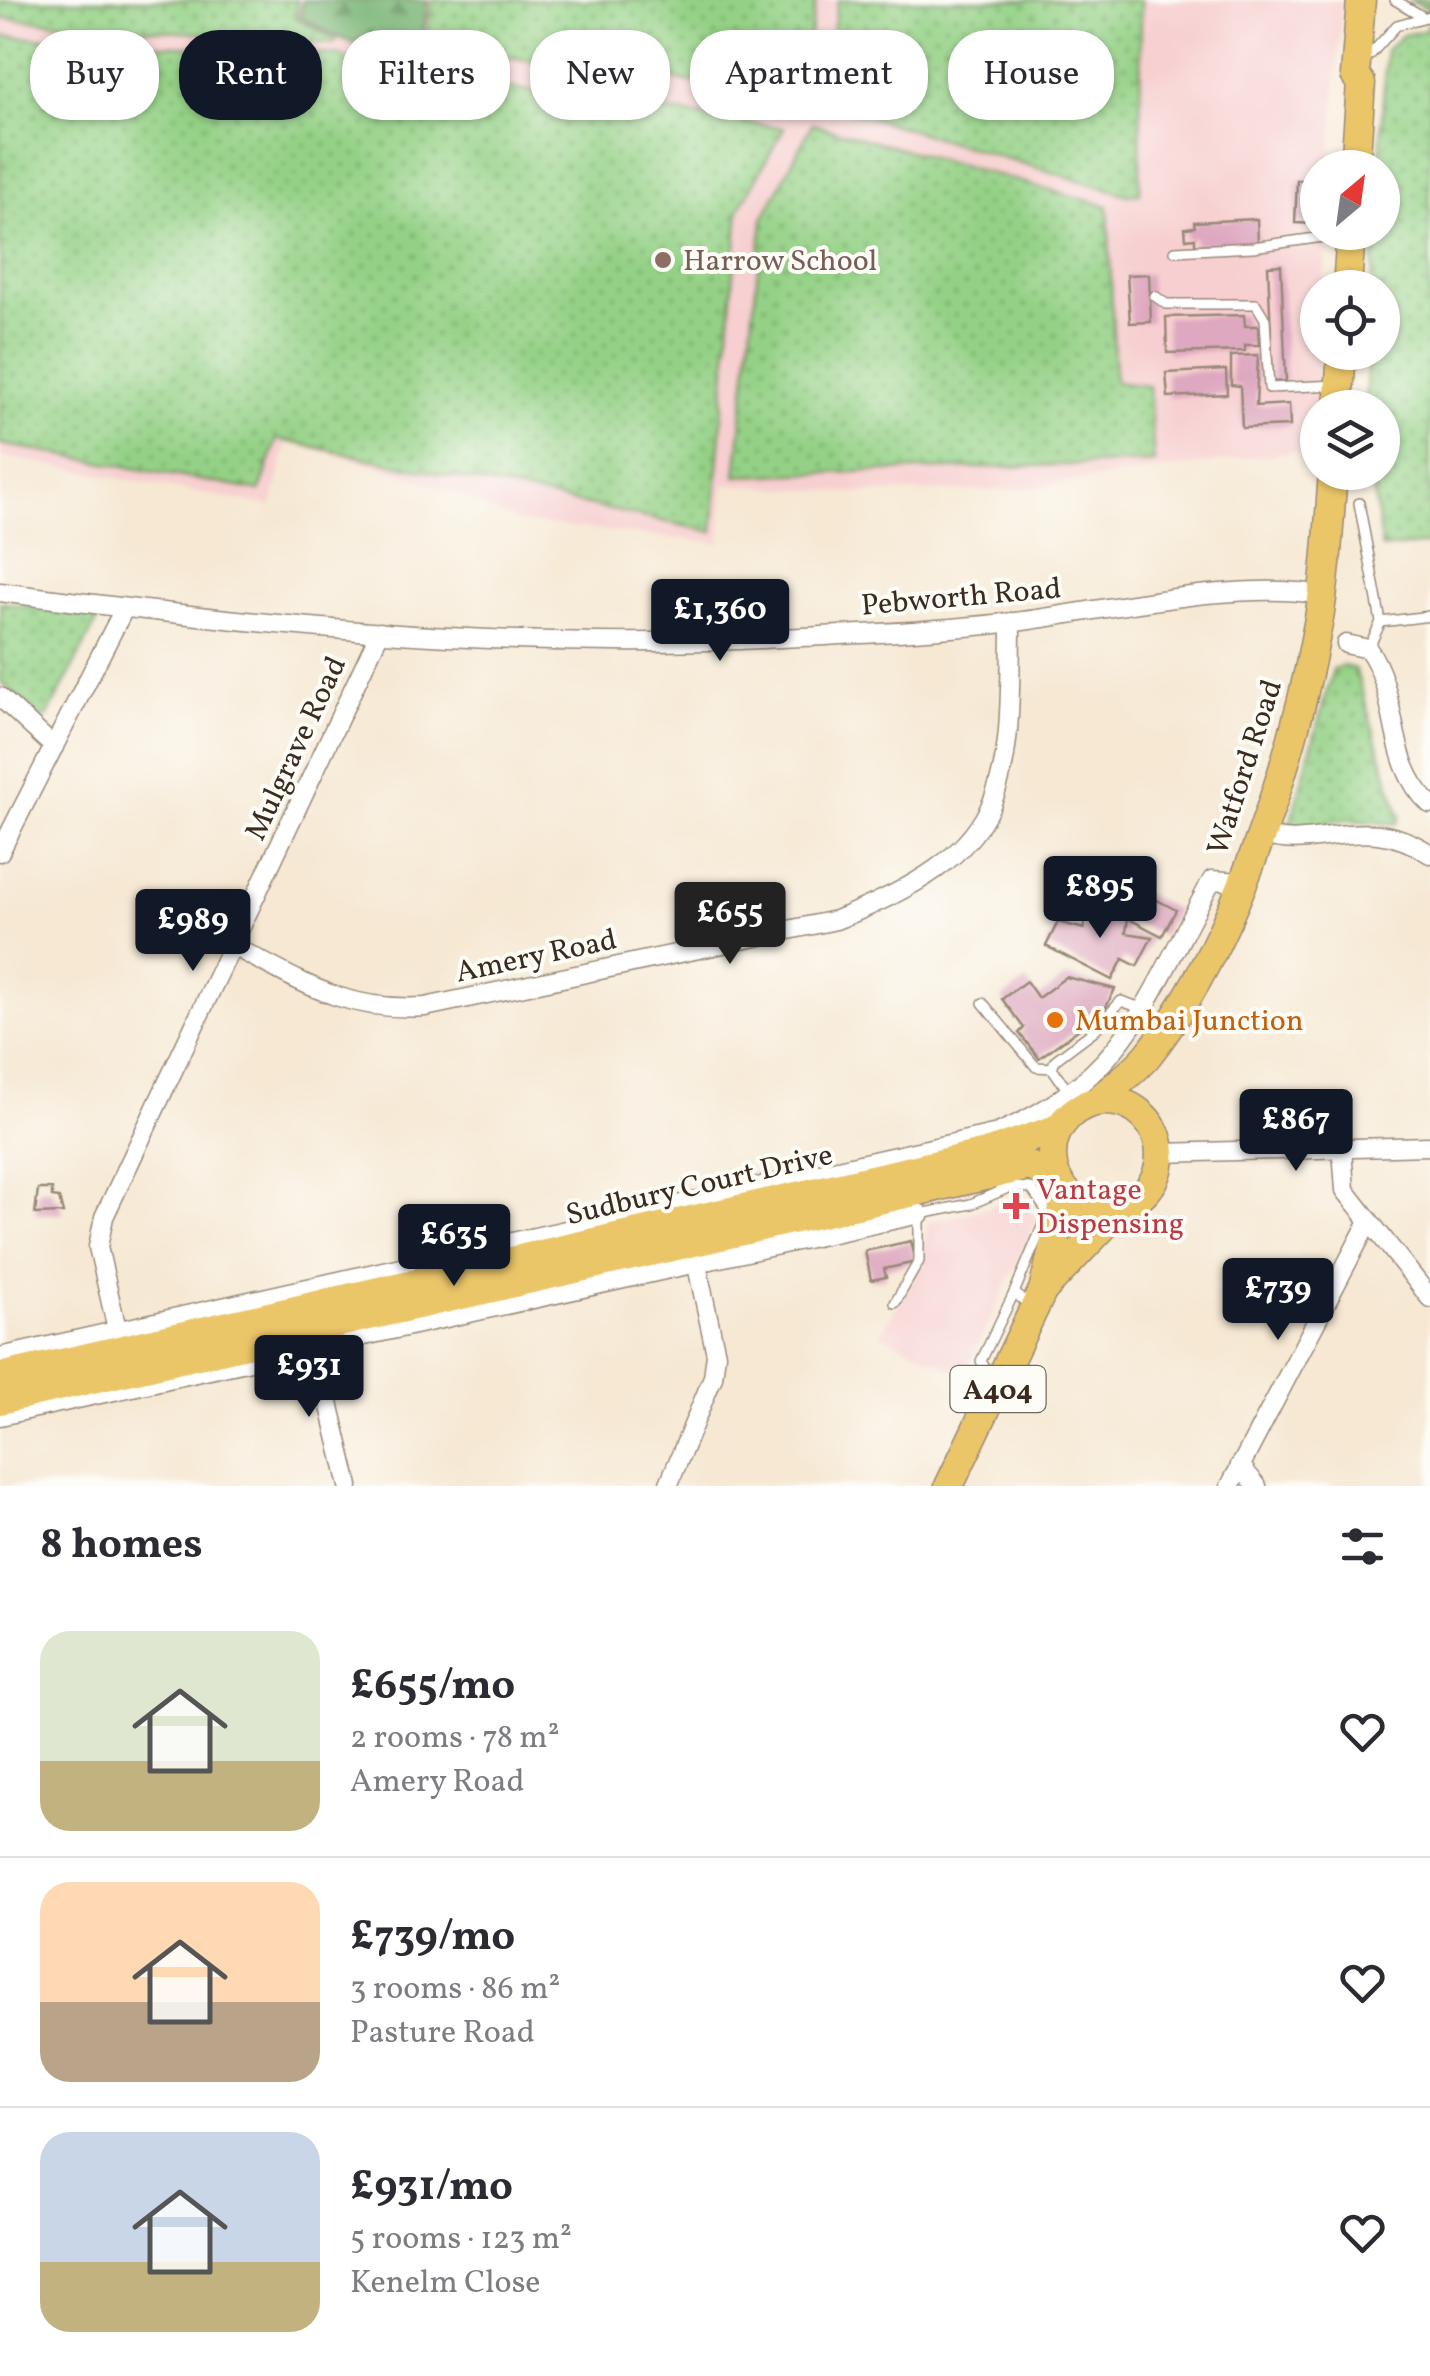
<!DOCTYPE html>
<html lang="en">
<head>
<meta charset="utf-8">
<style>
  :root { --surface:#fff; --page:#f7f7f7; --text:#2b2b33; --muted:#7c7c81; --line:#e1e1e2; --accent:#111827 }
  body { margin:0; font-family:Vollkorn,serif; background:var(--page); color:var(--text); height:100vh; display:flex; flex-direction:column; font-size:38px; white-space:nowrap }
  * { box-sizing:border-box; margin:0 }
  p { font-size:32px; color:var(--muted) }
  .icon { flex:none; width:55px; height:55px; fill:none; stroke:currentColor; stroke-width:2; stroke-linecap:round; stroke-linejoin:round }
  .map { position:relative; height:1486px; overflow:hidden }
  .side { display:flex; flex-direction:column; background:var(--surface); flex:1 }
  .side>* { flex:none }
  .guide { position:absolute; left:30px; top:30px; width:1370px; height:90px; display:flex; gap:20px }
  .needle { width:65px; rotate:29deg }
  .controls { position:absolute; left:1300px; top:150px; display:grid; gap:20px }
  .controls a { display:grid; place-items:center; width:100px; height:100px; border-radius:50%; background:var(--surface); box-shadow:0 2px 8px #0004; font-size:50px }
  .price { position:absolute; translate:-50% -85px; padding:0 22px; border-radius:10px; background:var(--accent); color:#fff; font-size:32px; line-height:65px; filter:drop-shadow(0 2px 5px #0008) }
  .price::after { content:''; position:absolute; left:50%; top:60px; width:30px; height:22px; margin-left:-15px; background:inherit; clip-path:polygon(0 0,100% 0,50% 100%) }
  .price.selected { background:#222; color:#fff }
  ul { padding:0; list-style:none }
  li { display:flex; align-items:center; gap:30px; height:250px; padding:0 40px }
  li+li { border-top:2px solid var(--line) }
  li span { display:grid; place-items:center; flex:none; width:280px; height:200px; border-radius:30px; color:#555 }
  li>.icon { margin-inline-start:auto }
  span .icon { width:120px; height:120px; fill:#fffc; stroke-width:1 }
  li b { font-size:42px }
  h2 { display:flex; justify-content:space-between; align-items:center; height:120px; padding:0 40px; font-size:42px }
  .pill { padding:0 35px; border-radius:40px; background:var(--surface); box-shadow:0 2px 8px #0004; font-size:35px; line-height:90px }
  .pill.selected { background:var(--accent); color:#fff }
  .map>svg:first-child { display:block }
</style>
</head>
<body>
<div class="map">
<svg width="1430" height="1486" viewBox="0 0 1430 1486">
  <defs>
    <pattern id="grass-dots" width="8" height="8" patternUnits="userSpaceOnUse" patternTransform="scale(2.5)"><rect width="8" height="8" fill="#94d186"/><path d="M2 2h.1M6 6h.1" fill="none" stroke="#7aaa6d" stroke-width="1.8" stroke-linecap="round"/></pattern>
    <pattern id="forest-firs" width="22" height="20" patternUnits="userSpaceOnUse" patternTransform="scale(2.5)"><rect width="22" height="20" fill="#77b373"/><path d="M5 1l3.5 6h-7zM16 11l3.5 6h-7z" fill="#63925e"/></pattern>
  </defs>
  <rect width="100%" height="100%" fill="#fdfcf7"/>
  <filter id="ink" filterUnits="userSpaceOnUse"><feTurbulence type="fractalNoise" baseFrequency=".01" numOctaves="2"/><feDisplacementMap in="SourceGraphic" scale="20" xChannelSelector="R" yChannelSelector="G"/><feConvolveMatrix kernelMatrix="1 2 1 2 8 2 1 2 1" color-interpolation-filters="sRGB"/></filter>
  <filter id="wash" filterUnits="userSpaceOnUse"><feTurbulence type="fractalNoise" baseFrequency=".0048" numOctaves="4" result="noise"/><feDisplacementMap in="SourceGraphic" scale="40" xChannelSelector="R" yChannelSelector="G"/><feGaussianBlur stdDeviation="2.25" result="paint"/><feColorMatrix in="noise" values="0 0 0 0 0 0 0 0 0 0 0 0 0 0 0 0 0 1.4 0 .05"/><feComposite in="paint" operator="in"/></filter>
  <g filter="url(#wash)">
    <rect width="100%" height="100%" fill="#f6e8d3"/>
    <g fill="#f7cfd0">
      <path d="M0 0H1342L1331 167 1318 168V232L1327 233 1324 287 1318 288 1320 353 1314 449 1012 490 858 493 724 484 720 543 519 522 420 479 287 441 272 506 0 456Z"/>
      <path d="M1020 1199 1037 1220 964 1375 880 1334 919 1271 928 1222Z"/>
    </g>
    <g fill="url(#grass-dots)" stroke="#687e52" stroke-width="2.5">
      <path d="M0 0H297L296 18 336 40 333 44 0 18Z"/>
      <path d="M432 0H816L799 96 430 47 427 37Z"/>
      <path d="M838 0H1141L1140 193 1128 195 821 103Z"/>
      <path d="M1408 0H1430V544L1382 549 1371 473 1382 472V408H1365L1368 353 1382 352V288L1372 287 1375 233 1382 232 1379 167 1386 50 1403 35 1427 30V8Z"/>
      <path d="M0 36 341 55 359 66 784 128 739 210 713 532 277 439 260 491 0 444Z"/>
      <path d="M812 124 1108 206 1115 382 1149 386 1154 462 736 476 763 219Z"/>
      <path d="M0 602 94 617 96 623 47 717 40 718 0 681Z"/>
      <path d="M1342 666 1355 669 1400 817 1396 824 1346 820 1297 827 1290 824 1333 669Z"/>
    </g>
    <path fill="url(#forest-firs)" stroke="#596e48" stroke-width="2.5" d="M302 0H428L423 36C355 51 361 50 300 17Z"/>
    <g id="blocks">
      <g fill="#dea8c0">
        <path d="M1297 180 1318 181 1317 224 1295 223Z"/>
        <path d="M1257 219 1258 243 1195 245V238L1186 239 1185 228 1195 227 1194 222Z"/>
        <path d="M1281 265 1286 381 1273 382 1268 266Z"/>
        <path d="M1149 274 1151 322 1130 323 1127 275Z"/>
        <path d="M1244 315 1245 326H1258L1259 345H1245V351L1167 353 1166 317Z"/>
        <path d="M1258 355 1256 406 1289 404 1290 426 1242 428 1240 386 1231 385V356Z"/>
        <path d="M1226 370 1227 394 1168 397 1166 373Z"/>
        <path d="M1144 893 1176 910 1162 936 1131 920Z"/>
        <path d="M1087 904 1129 908 1126 933 1152 937 1137 966 1123 959 1112 980 1046 946 1058 922 1084 929Z"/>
        <path d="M1066 977 1115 989 1104 1011 1039 1058 1019 1033 1024 1028 1002 999 1026 981 1038 998Z"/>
        <path d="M38 1189H52V1197L59 1198 63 1213 35 1214Z"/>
        <path d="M911 1241 916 1262 884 1269 886 1277 871 1280 865 1251Z"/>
      </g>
    </g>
  </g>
  <g filter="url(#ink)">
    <use href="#blocks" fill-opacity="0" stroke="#988978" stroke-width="2.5"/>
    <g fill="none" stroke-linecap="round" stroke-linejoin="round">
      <defs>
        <g id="service">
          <path d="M1395 0 1422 16"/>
          <path d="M1370 55 1397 25 1430 16"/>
          <path d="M1175 251 1253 247 1323 237 1348 238"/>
          <path d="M1155 296 1166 304H1256L1265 319 1269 388 1338 385"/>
          <path d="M1359 503 1381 622 1368 649"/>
          <path d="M1381 622 1430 616"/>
          <path d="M983 1003 1036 1067 1052 1068"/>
          <path d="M1068 1091 1052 1068 1055 1060 1095 1030 1121 1001 1144 1009"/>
          <path d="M920 1214 971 1204 1010 1187 1031 1188 1048 1213 1014 1293 1029 1304"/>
          <path d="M895 1303 919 1261V1212"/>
          <path d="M993 1381 981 1361 1014 1293"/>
        </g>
        <g id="minor">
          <path d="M0 592C243 624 491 650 737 640 829 636 924 632 1015 622 1103 611 1239 579 1322 595"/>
          <path d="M1346 644 1368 649C1401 695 1385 763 1430 804"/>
          <path d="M0 697 54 747"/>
          <path d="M1259 833C1314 856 1362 808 1430 854"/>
          <path d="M0 852 124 609"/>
          <path d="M233 946C302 982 344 1012 425 1007L836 920C1011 850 1010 795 1011 622"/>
          <path d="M1342 1149 1345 1190 1430 1298"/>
          <path d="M1161 1153 1430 1146"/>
          <path d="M117 1329 98 1247 104 1217 380 632"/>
          <path d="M315 1344 349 1486"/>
          <path d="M0 1357 998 1133C1129 1077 1148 995 1212 880L1241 882"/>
          <path d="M0 1416 920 1214"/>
          <path d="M1240 1465 1257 1486"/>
          <path d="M668 1486 713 1377 716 1354 696 1261"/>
          <path d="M1230 1486 1369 1221"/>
        </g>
        <g id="primary">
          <path d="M1355 168 1361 83 1355 75 1361 0"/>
          <path d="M1347 288 1351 232"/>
          <path d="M1338 408 1342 352"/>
          <circle cx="1106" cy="1155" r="54"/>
          <path d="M1097 1101C1114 1086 1134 1072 1148 1055 1233 948 1294 758 1318 624 1327 574 1329 523 1333 472"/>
          <path d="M1044 1289 1122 1207"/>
          <path d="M0 1377 986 1153 1059 1128"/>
          <path d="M0 1400 1029 1166 1056 1177"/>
          <path d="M949 1486 1043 1290 1067 1193"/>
        </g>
      </defs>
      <use href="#service" stroke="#988978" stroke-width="12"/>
      <use href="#minor" stroke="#988978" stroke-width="21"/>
      <use href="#primary" stroke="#988978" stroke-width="31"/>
      <use href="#service" stroke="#fff" stroke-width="9"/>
      <use href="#minor" stroke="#fff" stroke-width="18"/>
      <use href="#primary" stroke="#ebc669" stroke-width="28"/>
    </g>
  </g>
  <circle fill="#8d6e63" stroke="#fdfcf7" stroke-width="4" cx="663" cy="260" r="10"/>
  <circle fill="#e8710a" stroke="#fdfcf7" stroke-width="4" cx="1055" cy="1020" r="10"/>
  <path fill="#e0444e" stroke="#fdfcf7" stroke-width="4" d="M1011 1191h10v10h10v10h-10v10h-10v-10h-10v-10h10z"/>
  <g text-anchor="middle" stroke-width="8" stroke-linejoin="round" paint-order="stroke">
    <rect fill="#fdfcf7" stroke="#75695f" stroke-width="2.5" x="950.5" y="1366" width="95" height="46" rx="8"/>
    <g font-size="28" font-weight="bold" fill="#3b2a1e">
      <text x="998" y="1399">A404</text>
    </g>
    <g font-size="30" fill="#785e54" stroke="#fdfcf7" text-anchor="start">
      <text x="683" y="270">Harrow School</text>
    </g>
    <g font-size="30" fill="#3b2a1e" stroke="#fdfcf7">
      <text transform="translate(961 596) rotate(-5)" y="10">Pebworth Road</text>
      <text transform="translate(295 748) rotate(-65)" y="10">Mulgrave Road</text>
      <text transform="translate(1244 767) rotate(-72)" y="10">Watford Road</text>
      <text transform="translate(536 955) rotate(-12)" y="10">Amery Road</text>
      <text transform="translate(699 1184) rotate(-13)" y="10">Sudbury Court Drive</text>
    </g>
    <g font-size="30" fill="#c56008" stroke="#fdfcf7" text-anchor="start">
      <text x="1075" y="1030">Mumbai Junction</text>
    </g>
    <g font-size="30" fill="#be3a42" stroke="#fdfcf7" text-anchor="start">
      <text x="1036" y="1199">Vantage<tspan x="1036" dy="34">Dispensing</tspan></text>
    </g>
  </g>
</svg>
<div class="controls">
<a><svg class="needle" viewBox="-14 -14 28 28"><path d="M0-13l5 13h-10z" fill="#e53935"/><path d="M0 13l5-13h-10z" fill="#7c7c81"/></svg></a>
<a><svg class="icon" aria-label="locate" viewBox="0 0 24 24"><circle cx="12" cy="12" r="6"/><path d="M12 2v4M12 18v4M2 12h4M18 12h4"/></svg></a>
<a><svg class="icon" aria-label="layers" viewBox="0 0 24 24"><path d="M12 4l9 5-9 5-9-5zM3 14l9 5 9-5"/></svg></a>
</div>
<b class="price" style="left:720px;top:664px">£1,360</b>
<b class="price" style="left:1100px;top:941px">£895</b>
<b class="price selected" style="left:730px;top:967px">£655</b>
<b class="price" style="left:193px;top:974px">£989</b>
<b class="price" style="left:1296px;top:1174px">£867</b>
<b class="price" style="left:454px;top:1289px">£635</b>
<b class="price" style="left:1278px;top:1343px">£739</b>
<b class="price" style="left:309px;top:1420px">£931</b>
<div class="guide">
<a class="pill">Buy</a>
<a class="pill selected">Rent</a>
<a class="pill">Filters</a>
<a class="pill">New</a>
<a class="pill">Apartment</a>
<a class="pill">House</a>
</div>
</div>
<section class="side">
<h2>8 homes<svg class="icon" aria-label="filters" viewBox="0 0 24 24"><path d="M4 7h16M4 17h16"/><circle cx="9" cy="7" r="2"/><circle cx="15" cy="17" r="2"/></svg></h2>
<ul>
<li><span style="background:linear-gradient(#dfe7d0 65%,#c2b280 0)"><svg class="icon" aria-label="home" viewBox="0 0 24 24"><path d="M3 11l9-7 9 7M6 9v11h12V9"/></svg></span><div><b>£655/mo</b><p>2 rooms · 78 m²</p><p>Amery Road</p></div><svg class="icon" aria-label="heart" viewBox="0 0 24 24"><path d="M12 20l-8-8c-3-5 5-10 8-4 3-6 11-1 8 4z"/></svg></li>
<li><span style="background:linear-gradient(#ffd9b3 60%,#b9a48a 0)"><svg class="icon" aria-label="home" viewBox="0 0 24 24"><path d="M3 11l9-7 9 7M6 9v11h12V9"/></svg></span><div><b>£739/mo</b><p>3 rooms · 86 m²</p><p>Pasture Road</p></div><svg class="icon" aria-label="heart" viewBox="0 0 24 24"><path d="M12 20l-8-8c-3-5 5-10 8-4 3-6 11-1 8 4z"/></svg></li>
<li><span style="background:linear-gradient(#c9d6e8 65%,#c2b280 0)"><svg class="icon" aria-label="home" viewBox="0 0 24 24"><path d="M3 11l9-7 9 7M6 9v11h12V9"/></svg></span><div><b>£931/mo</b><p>5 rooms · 123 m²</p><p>Kenelm Close</p></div><svg class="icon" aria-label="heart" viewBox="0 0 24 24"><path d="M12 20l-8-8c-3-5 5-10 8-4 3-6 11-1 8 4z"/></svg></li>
</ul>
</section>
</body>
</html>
